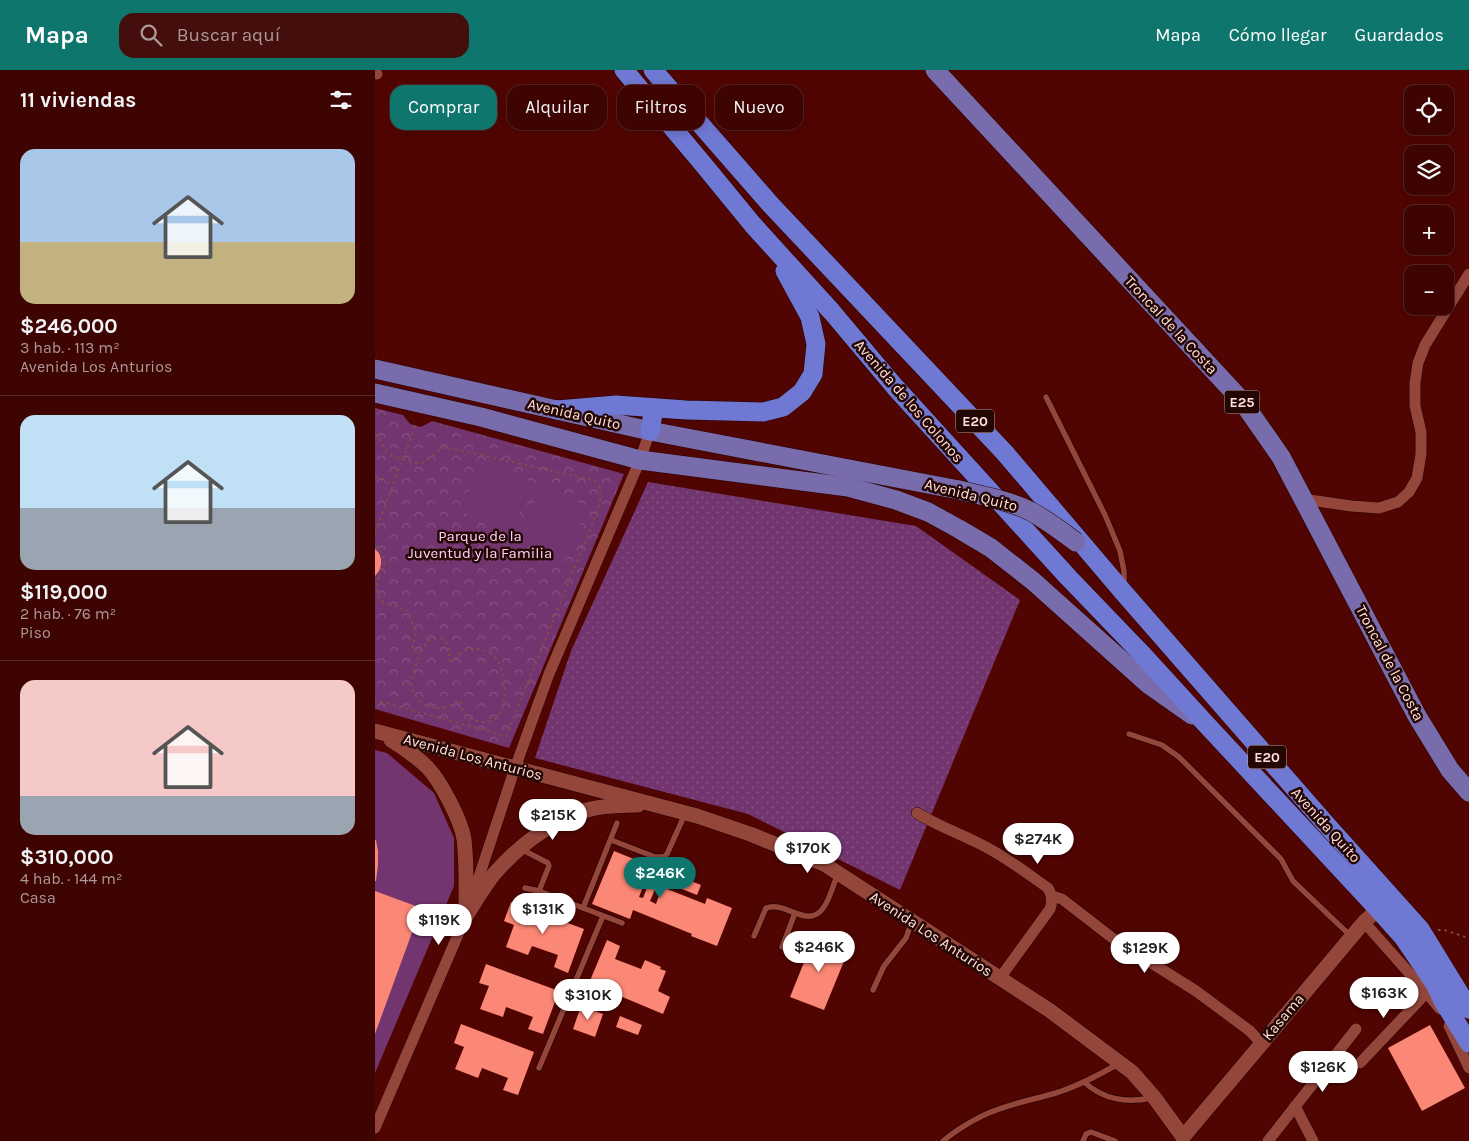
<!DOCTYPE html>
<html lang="es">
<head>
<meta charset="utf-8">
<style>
  :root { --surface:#3d0402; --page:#440e0c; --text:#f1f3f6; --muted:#ad9899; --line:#562524; --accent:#0f766e }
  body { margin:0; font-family:Karla,sans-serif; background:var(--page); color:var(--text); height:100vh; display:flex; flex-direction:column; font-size:19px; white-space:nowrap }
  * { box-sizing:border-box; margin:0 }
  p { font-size:16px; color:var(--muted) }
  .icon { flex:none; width:28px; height:28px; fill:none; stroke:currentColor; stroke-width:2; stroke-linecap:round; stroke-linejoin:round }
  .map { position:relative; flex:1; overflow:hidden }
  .drawer { display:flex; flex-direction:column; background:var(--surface); width:375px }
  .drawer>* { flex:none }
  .guide { position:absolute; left:15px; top:15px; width:475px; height:45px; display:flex; gap:10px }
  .tools { position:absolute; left:1029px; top:15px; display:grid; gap:10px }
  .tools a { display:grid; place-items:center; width:50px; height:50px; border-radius:10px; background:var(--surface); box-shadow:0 2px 8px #0003,0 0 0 1px var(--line); font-size:25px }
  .price { position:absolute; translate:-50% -42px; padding:0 11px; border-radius:18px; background:#fff; color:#222; font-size:16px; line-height:32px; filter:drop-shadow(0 1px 2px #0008) }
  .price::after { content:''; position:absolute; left:50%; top:30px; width:15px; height:11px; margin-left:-8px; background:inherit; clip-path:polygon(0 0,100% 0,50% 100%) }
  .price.on { background:var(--accent); color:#fff }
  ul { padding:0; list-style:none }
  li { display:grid; align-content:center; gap:10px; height:265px; padding:0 20px }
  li+li { border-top:1px solid var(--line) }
  li span { display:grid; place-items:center; height:155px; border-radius:15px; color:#555 }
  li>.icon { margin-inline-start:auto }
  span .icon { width:90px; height:90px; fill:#fffc; stroke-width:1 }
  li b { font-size:21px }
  h2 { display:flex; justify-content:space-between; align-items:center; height:60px; padding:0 20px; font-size:21px }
  .chip { padding:0 18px; border-radius:15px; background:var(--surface); box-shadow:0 2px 8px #0003,0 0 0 1px var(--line); font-size:18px; line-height:45px }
  .chip.on { background:var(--accent); color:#fff }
  header { display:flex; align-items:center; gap:30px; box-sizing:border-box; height:70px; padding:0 25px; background:var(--accent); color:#fff }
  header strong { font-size:24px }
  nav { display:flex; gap:28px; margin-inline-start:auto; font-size:18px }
  .search { width:350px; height:45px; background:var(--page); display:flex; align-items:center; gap:12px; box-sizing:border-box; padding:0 18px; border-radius:15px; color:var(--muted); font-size:19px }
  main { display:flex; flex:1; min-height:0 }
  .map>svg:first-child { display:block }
</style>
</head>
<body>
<header>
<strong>Mapa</strong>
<div class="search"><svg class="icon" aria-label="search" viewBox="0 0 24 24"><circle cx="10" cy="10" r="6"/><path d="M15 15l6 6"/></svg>Buscar aquí</div>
<nav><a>Mapa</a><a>Cómo llegar</a><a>Guardados</a></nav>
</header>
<main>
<section class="drawer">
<h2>11 viviendas<svg class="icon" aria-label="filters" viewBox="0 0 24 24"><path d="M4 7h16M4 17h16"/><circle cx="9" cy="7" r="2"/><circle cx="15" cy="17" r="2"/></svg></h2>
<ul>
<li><span style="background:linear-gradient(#a9c7e8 60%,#c2b280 0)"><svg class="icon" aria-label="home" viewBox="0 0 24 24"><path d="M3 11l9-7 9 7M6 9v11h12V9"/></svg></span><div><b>$246,000</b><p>3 hab. · 113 m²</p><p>Avenida Los Anturios</p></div></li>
<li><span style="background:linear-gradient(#bfe0f5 60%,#9aa5b1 0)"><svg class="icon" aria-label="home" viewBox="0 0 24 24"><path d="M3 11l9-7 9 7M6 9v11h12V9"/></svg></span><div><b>$119,000</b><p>2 hab. · 76 m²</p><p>Piso</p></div></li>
<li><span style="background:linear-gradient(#f6c9c9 75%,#9aa5b1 0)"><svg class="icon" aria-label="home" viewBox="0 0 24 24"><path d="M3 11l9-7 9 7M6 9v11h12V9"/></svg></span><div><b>$310,000</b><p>4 hab. · 144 m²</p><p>Casa</p></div></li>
</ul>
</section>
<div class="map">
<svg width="1094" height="1071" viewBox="0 0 1094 1071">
  <defs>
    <pattern id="grass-dots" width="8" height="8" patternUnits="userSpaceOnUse" patternTransform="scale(1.25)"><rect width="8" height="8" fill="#72356f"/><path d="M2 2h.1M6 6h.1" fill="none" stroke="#875283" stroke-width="1.8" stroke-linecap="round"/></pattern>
    <pattern id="park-crowns" width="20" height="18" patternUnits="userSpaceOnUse" patternTransform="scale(1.25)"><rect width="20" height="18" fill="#72356f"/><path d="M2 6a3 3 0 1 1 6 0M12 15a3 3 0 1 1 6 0" fill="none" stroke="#875283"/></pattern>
  </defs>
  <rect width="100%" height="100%" fill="#510502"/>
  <path fill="url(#grass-dots)" d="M273 412 541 456 645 530 525 820 373 744 160 688 196 581Z"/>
  <path fill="url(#park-crowns)" d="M0 338 28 345 35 354 46 357 57 351 249 404 134 678 0 639Z"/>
  <g fill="#72356f">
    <path d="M106 391 157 412 137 461 86 441Z"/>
    <path d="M166 417 213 437 192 485 145 465Z"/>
    <path d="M0 680 12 683 59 723 79 768V816L0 1003Z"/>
  </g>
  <g fill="#fb8776">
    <path d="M0 479 4 483 6 489V495L4 501 0 506Z"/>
    <path d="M0 770H1L3 781V795L1 811H0Z"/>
    <path d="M239 781 276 796 264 827 268 828 280 797 326 815 322 825 284 810 275 831 281 834 287 817 330 834 332 828 357 838 342 876 316 866 317 864 258 840 255 849 217 834Z"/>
    <path d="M0 821 46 838 0 964Z"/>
    <path d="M136 832 209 859 193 903 179 897 183 885 157 876 153 885 131 877 139 855 129 851Z"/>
    <path d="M440 865 474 879 449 940 415 927Z"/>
    <path d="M232 870 245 876 240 889 266 899 270 890 286 897 285 899 291 901 283 921 295 927 288 944 214 913Z"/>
    <path d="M111 894 184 921 168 964 153 959 158 947 131 937 128 947 105 939 114 916 104 913Z"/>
    <path d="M206 936 228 944 220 967 198 959Z"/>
    <path d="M245 946 267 955 263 965 241 957Z"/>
    <path d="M86 954 159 982 143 1025 128 1020 133 1008 107 998 103 1008 80 999 89 977 79 973Z"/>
    <path d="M1055 955 1090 1018 1047 1041 1013 978Z"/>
  </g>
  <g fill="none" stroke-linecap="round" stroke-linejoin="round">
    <defs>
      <g id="service">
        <path d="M671 327 730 445 745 481 749 501V516"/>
        <path d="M754 664 787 675 804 687 906 789 918 811 962 853 975 865"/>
        <path d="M236 770 280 787H289L292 784 310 744"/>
        <path d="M146 779 173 793 174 796 164 821"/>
        <path d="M150 818 164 821 247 853"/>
        <path d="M208 838 242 753"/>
        <path d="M379 866 391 838C411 830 433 861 449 837 455 828 458 815 463 804"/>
        <path d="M407 877 420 843"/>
        <path d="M498 920 509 896 531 868 537 851"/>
        <path d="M164 998 228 846"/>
        <path d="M709 1012C729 1030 751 1033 777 1028"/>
        <path d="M568 1071C580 1061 593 1053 607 1046 631 1034 658 1030 684 1022 705 1015 724 1005 743 994"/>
        <path d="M708 1071 711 1064 716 1062 740 1071"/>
      </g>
      <g id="minor">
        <path d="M0 3 2 4"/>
        <path d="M928 429 976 436 1004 438 1023 432 1034 422 1042 408 1046 384V362L1040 336V313L1043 293 1050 275 1094 204"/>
        <path d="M542 743C561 755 581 762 601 772 627 784 650 802 673 818 677 825 678 831 675 839L625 908"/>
        <path d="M677 826 687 829 740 870 821 921 875 961 886 973"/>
        <path d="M989 852 1051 922 1065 939"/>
        <path d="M1074 956 1094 998"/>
        <path d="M985 993 1057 917"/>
        <path d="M920 1036 938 1071"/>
        <path d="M0 1058 91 846 140 698 174 604 265 390 275 361"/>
        <path d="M893 1071 981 959"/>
      </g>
      <g id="tertiary">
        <path d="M0 661 322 746 375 764 449 794 674 940 757 1002 779 1027 808 1067 989 852 1011 832"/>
        <path d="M16 670C29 678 42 687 53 698 66 712 86 750 89 769 92 795 91 820 91 846"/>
        <path d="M91 846C100 832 109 817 119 804 143 777 171 754 206 742 221 736 246 735 263 735"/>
      </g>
      <g id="primary">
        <path d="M560 0 867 331 906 387 1042 646 1075 700 1094 722"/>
        <path d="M0 299 275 361 584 420"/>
        <path d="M0 323 106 347 265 390 473 417 521 430 553 442 584 459 616 478 658 511 773 614 817 645"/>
      </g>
      <g id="trunk">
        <path d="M249 0 328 94 378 155 457 242 520 317 693 507 766 583 830 653 1003 839 1028 867 1060 914 1068 931 1094 973"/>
        <path d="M278 0 396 135 630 383 749 523 949 752 1045 859 1094 939"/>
        <path d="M182 340 241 335 311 340 388 342 408 337 427 322 438 304 441 274 435 247 410 201"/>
        <path d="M275 361 279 338"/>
      </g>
    </defs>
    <use href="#service" stroke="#270301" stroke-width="7"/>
    <use href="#minor" stroke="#270301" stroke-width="12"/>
    <use href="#tertiary" stroke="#270301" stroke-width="16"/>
    <use href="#primary" stroke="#270301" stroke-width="20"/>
    <use href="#trunk" stroke="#270301" stroke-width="20"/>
    <g stroke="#884b47" stroke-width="2" stroke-dasharray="2.5 4" stroke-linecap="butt">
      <path d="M0 364C5 368 7 375 11 381 17 388 39 393 48 393L66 379 70 377 218 410C234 419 220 444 216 458L131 666 0 630"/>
      <path d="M0 407 18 414"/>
      <path d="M0 462 41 354"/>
      <path d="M0 476C13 485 12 501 0 510"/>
      <path d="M4 507 1 518 6 531 33 541 41 563 37 580 45 582C52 573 53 568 65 567 74 573 75 579 74 590L78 591C87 580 93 576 107 580 111 581 115 582 118 585 133 597 136 645 114 652 111 653 106 652 103 651 98 650 92 648 90 644 87 640 86 634 84 630 79 633 75 636 70 637 56 641 40 632 37 617 36 606 42 593 45 582"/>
      <path d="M1063 860H1069L1094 868"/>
    </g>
    <use href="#service" stroke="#94463b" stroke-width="5.5"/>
    <use href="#minor" stroke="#94463b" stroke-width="11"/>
    <use href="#tertiary" stroke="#94463b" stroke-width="15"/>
    <use href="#primary" stroke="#786cac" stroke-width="19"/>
    <use href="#trunk" stroke="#6f78d2" stroke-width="19"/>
    <defs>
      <path id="primary-bridge" d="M584 420C607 426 633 430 655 441 672 450 686 461 701 472"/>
    </defs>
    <use href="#primary-bridge" stroke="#270301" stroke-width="20" stroke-linecap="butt"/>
    <use href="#primary-bridge" stroke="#786cac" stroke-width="19"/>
  </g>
  <g text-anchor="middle" stroke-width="5" stroke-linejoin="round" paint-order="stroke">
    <g fill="#240603" stroke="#bda09c" stroke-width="1">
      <rect x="849.5" y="320.5" width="35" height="23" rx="4"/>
      <rect x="581" y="339.5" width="38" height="23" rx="4"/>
      <rect x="873" y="675.5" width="38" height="23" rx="4"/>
    </g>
    <g font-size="14" font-weight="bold" fill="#ffe2dd">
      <text x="867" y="337">E25</text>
      <text x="600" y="356">E20</text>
      <text x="892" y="692">E20</text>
    </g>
    <g font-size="15" fill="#ffe2dd" stroke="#240603">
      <text transform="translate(796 255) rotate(47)" y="5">Troncal de la Costa</text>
      <text transform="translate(534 331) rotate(49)" y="5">Avenida de los Colonos</text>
      <text transform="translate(199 344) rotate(13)" y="5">Avenida Quito</text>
      <text transform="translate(596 425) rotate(14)" y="5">Avenida Quito</text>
      <text transform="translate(1015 593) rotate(62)" y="5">Troncal de la Costa</text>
      <text transform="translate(98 687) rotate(15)" y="5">Avenida Los Anturios</text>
      <text transform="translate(951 755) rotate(48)" y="5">Avenida Quito</text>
      <text transform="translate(556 864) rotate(33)" y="5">Avenida Los Anturios</text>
      <text transform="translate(908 947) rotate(-50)" y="5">Kasama</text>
    </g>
    <g font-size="15" fill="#fed2f9" stroke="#240603">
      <text x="105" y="471">Parque de la<tspan x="105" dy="17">Juventud y la Familia</tspan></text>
    </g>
  </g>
</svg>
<div class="tools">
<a><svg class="icon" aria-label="locate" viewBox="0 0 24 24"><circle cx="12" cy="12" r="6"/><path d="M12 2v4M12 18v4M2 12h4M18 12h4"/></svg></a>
<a><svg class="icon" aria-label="layers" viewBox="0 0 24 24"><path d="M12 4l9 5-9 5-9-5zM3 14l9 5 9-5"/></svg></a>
<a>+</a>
<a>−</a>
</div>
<b class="price" style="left:178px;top:771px">$215K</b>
<b class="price" style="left:663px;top:795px">$274K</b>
<b class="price" style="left:433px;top:804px">$170K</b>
<b class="price on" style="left:285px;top:829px">$246K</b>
<b class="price" style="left:168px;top:865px">$131K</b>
<b class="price" style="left:64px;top:876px">$119K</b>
<b class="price" style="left:444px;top:903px">$246K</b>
<b class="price" style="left:770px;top:904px">$129K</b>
<b class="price" style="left:1009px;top:949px">$163K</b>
<b class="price" style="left:213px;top:951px">$310K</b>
<b class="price" style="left:948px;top:1023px">$126K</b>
<div class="guide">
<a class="chip on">Comprar</a>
<a class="chip">Alquilar</a>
<a class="chip">Filtros</a>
<a class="chip">Nuevo</a>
</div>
</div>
</main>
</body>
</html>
